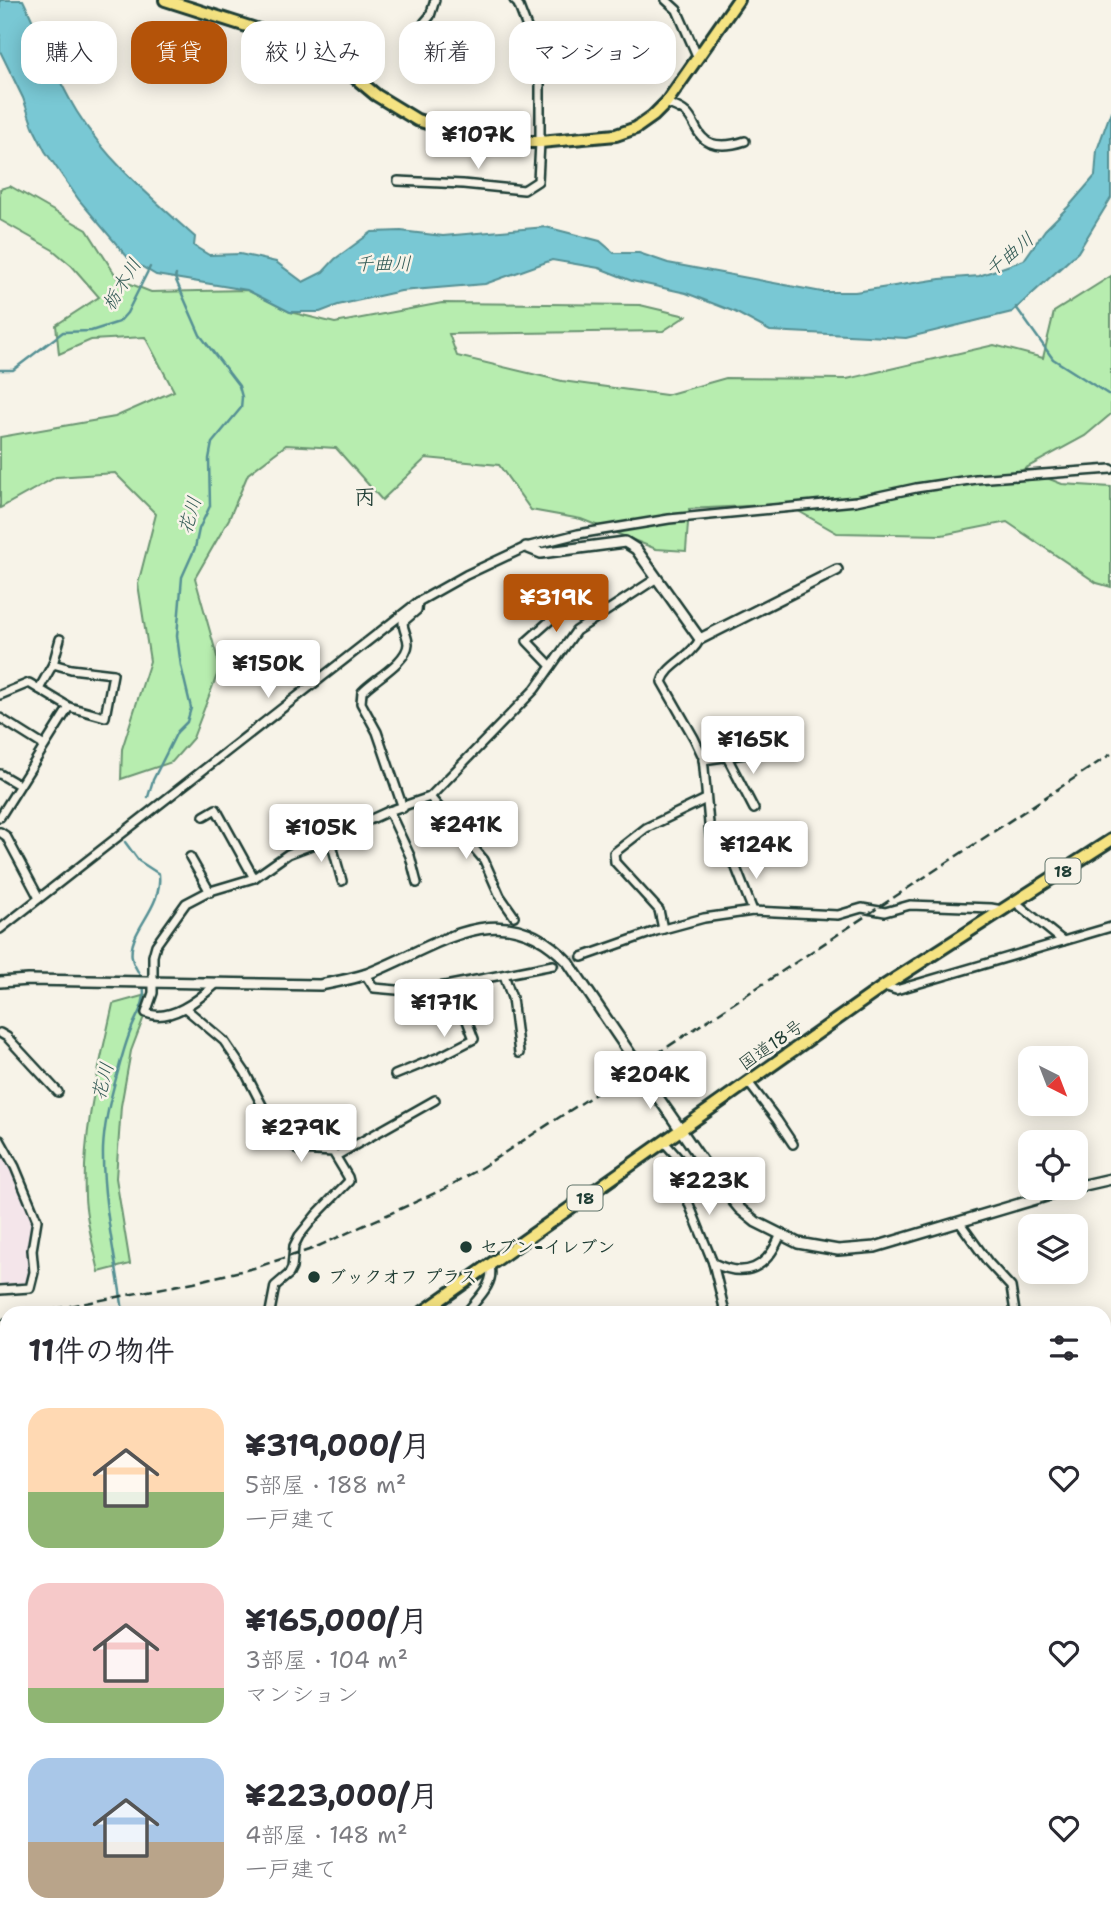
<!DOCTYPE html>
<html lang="ja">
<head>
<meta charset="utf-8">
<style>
  :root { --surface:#fff; --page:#f2f2f3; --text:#2b2b33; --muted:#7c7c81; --accent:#b45309 }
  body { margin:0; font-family:"Shantell Sans","Klee One",sans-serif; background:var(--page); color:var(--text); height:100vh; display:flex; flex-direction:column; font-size:26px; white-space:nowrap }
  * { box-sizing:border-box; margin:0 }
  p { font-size:23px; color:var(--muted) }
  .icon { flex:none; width:38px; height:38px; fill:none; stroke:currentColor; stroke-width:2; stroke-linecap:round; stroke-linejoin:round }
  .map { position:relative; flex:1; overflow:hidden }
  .drawer { position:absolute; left:0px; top:1306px; width:1111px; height:625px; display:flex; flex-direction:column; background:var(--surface); border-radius:21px 21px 0 0; box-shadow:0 4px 18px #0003 }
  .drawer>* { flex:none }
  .top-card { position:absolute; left:21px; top:21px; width:700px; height:63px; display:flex; gap:14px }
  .needle { width:46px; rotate:138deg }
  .controls { position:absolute; left:1018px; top:1046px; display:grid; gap:14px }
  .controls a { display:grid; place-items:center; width:70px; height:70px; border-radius:14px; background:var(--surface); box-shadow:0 4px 18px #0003; font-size:35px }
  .price { position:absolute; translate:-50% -60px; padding:0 16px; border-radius:7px; background:#fff; color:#222; font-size:23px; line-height:46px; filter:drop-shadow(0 2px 4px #0008) }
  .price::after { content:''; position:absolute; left:50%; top:42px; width:21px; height:16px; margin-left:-10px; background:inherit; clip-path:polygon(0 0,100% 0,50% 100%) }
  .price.selected { background:var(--accent); color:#fff }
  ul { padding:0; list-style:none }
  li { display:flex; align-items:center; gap:21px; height:175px; padding:0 28px }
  li span { display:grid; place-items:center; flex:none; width:196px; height:140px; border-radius:21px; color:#555 }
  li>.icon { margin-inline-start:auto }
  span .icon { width:84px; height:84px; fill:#fffc; stroke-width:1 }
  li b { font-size:30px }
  h2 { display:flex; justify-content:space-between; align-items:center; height:84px; padding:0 28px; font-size:30px }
  .pill { padding:0 24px; border-radius:21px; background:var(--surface); box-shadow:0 4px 18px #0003; font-size:24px; line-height:63px }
  .pill.selected { background:var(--accent); color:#fff }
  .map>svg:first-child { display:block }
</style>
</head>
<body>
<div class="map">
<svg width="1111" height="1929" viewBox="0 0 1111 1929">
  <rect width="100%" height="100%" fill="#f7f3e8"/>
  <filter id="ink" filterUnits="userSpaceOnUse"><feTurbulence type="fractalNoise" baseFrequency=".0143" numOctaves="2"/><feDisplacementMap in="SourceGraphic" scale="14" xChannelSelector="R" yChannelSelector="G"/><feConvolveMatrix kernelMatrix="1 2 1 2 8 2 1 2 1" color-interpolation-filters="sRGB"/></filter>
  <g filter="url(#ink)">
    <g fill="#f4e5ea">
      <path d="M0 1140 37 1220 30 1288 0 1290Z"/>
      <path d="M260 1923H376L374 1929H260Z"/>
    </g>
    <g fill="#b7edaf" stroke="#6b9572" stroke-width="2">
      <path d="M10 186 87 230 118 279 151 292 247 290 290 312 335 323 442 303 640 305 686 316 663 331 449 334 457 356 562 381 666 395 726 378 847 379 994 345 1043 358 1054 312 1111 276V414L1085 436 1024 469 1062 484 1111 487V587L1097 583 1007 522 942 535 837 533 786 504 689 509 686 551 656 549 581 519 531 510 499 465 426 458 382 500 336 448 286 445 248 474 229 519 195 578 220 667 193 738 172 762 121 779 122 749 150 661 138 584 156 514 115 473 56 477 0 508V437L115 417 174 391 145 337 91 340 59 354 56 325 99 297 72 266 53 250 0 220V189Z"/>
      <path d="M153 993 131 1051 121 1106 116 1178 130 1264 99 1272C94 1248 86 1222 85 1197 82 1130 99 1069 113 1004Z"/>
    </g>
    <path fill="#79c8d4" stroke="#559094" stroke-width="2" d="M0 0H23C41 37 55 76 77 112 107 161 152 198 195 237L194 246 209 255 240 254 276 262 303 282 323 272 335 259 372 232 401 231 443 236 546 227 600 241 614 253H639L668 263 822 292H855L940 279 979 276 1024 260 1045 230 1070 205 1095 176 1097 150 1111 111V198L1078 252 1012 312 906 338 770 331 735 312 686 293 632 281 599 268 552 260 485 284 401 291 338 305 320 312H290L247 290 156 275 129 259 79 200 45 151 33 127 23 98 0 51Z"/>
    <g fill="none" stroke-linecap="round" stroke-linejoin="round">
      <g stroke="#559094" stroke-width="2.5">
        <path d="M1016 307 1053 359 1111 396"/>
        <path d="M0 370H13L63 332 91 331 119 322 127 313 150 267"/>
        <path d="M148 797 153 780 177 732 187 722 191 708 181 666 177 636 182 577 195 548 199 529 210 506 209 459 212 443 241 408 242 397 239 386 200 335 175 278 176 275"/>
        <path d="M125 842 139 861 159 874C163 909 127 931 132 958 133 965 139 972 141 978"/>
        <path d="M123 1312C116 1258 102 1204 103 1149 104 1124 110 1099 117 1075 121 1060 125 1044 131 1030 137 1014 147 1003 143 985"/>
        <path d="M837 1923H843"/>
        <path d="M866 1923 873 1929"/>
      </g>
      <path stroke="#cccfc4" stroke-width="7" stroke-dasharray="7 3.5" stroke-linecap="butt" d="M553 965 582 957"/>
      <defs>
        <g id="minor">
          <path d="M666 0 677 10 698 58"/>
          <path d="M424 23 430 16 435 0"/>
          <path d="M666 103C673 106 681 108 686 113 694 120 695 130 702 137 712 149 733 145 745 141"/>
          <path d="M398 181 463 184 524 190 538 181 540 142V61L518 4 514 0"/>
          <path d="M700 639C690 659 668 663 662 682L694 738 703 757 710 835 733 860 753 911"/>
          <path d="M551 666 527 641 572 601"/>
          <path d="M39 689 53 664 60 639"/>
          <path d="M0 695 29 683 69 707 105 717 113 674 71 669 53 664"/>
          <path d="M0 718 43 745"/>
          <path d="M727 757 754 809"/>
          <path d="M703 760 745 754 752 745 770 732"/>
          <path d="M0 774 19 785"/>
          <path d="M430 797 484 860 500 896 514 916"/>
          <path d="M403 808 377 732 361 703 362 692C374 679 407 662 408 644 408 636 403 631 403 622L417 610 418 602"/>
          <path d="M389 811 410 856 417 883"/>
          <path d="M204 816 216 809 254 878"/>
          <path d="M0 817 69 707"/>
          <path d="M0 832 6 836 39 898"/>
          <path d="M330 838 342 881"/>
          <path d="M190 857 210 892"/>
          <path d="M1015 902 1063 941"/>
          <path d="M0 929 418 602 466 575 526 547 578 534 669 519 856 501 916 488 976 479 1111 469"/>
          <path d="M663 929 659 910 615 862 614 853 646 828 706 799"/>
          <path d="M582 957 656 931 704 918 753 911 838 915 862 908 885 912 910 905 991 908 1002 910"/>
          <path d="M365 974 374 988 408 991 445 986 553 965"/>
          <path d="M504 975 512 998 519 1053"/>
          <path d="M215 985C198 1000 170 1023 146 1013L153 993V956L156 945 186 903 207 892 254 878 288 854 330 838 389 811 430 797 535 689 576 631 657 578"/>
          <path d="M884 986 896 990 1111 927"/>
          <path d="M185 1008 224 1041 245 1072 268 1117 298 1150 333 1152 348 1177 349 1181 316 1215 299 1236 294 1246 292 1268 289 1274 275 1286 270 1312"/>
          <path d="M0 1033 7 1037 58 1092"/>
          <path d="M395 1075 439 1057 474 1039 466 1018 445 986"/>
          <path d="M748 1082 777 1120 793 1144"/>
          <path d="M0 1140 15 1167 37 1220 32 1250 34 1272 30 1288 0 1290"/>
          <path d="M664 1142 687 1168 689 1204 713 1263 725 1312"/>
          <path d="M336 1156 435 1100"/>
          <path d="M960 1223 988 1262 1011 1287 1015 1312"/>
          <path d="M713 1263C746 1279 767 1268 780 1236"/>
          <path d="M467 1312C477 1299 495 1284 490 1267"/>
          <path d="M1104 1918 1111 1909"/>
          <path d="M242 1929 243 1923"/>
          <path d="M426 1929 428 1923"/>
          <path d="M801 1929 809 1923"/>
          <path d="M1096 1929 1100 1923"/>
        </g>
        <g id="tertiary">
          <path d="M526 547 541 553 625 542 636 549 700 639 837 570"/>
          <path d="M0 982 28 980 320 985C336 982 352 979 367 974 439 946 501 891 568 962L633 1058"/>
          <path d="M644 1077 714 1178 740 1209 756 1222 798 1243 838 1250 875 1247 1073 1188"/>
          <path d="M1076 1187 1111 1179"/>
          <path d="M1104 1577 1111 1572"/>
          <path d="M1104 1891 1111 1883"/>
          <path d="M1074 1929 1078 1923"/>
        </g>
        <path id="primary" d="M165 0 284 38 339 64 376 95 417 120 470 136 507 142H540L616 135 636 128 653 116 666 103 738 0"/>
        <g id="trunk">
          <path d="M423 1312 884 986 1111 840"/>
          <path d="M0 1486 7 1483"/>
          <path d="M0 1608 7 1603"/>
        </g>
      </defs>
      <use href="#minor" stroke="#1f3d34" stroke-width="12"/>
      <use href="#tertiary" stroke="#1f3d34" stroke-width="14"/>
      <use href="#primary" stroke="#1f3d34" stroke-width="16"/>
      <use href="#trunk" stroke="#1f3d34" stroke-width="16"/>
      <use href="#minor" stroke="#f7f3e8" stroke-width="7"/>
      <use href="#tertiary" stroke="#f7f3e8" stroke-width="9"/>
      <use href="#primary" stroke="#f5e382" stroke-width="10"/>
      <use href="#trunk" stroke="#f5e382" stroke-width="10"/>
      <g stroke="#1f3d34" stroke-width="2.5" stroke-dasharray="10 5" stroke-linecap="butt">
        <path d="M40 1312 194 1282 254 1268 312 1249 444 1189 476 1171 628 1073 1111 754"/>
        <path d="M0 1320 7 1319"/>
      </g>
      <defs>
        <path id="tertiary-bridge" d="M633 1058 644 1077"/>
      </defs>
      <use href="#tertiary-bridge" stroke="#1f3d34" stroke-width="14" stroke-linecap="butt"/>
      <use href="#tertiary-bridge" stroke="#f7f3e8" stroke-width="9"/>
    </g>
  </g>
  <g fill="#1f3d34" stroke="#f7f3e8" stroke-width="2.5">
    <circle cx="466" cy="1247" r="7"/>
    <circle cx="314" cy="1277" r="7"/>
  </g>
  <g text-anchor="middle" stroke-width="5" stroke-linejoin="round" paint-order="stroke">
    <g fill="#f7f3e8" stroke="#60746a" stroke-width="2">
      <rect x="1045.5" y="858.5" width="35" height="25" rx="5"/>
      <rect x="567.5" y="1185.5" width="35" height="25" rx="5"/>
    </g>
    <g font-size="16" font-weight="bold" fill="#1f3d34">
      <text x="1063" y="877">18</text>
      <text x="585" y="1204">18</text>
    </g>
    <g font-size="18" fill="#1f3d34" stroke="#f7f3e8">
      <text transform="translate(771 1045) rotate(-35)" y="6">国道18号</text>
    </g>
    <g font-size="18" font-weight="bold" fill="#1f3d34" stroke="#f7f3e8" text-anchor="start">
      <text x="480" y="1253">セブン-イレブン</text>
      <text x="328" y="1283">ブックオフ プラス</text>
    </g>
    <g font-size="19" font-style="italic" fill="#315954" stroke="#f7f3e8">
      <text transform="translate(1009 254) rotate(-40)" y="7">千曲川</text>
      <text x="383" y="270">千曲川</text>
      <text transform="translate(121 284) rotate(-59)" y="7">栃木川</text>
      <text transform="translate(189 515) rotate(-73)" y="7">花川</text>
      <text transform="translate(102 1081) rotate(-75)" y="7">花川</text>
    </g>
    <g font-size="21" font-weight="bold" fill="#1f3d34" stroke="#f7f3e8">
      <text x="365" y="504">丙</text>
    </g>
  </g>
</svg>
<div class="controls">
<a><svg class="needle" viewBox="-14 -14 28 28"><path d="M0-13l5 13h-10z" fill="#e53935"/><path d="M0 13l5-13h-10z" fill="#7c7c81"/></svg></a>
<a><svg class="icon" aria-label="locate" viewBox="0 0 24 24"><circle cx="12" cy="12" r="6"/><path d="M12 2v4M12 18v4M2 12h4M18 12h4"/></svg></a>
<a><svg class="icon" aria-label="layers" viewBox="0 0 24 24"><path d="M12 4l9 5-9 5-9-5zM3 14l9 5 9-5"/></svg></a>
</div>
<b class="price" style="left:478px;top:171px">¥107K</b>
<b class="price selected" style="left:556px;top:634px">¥319K</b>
<b class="price" style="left:268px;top:700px">¥150K</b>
<b class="price" style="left:753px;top:776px">¥165K</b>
<b class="price" style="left:466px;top:861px">¥241K</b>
<b class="price" style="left:321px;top:864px">¥105K</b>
<b class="price" style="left:756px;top:881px">¥124K</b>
<b class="price" style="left:444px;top:1039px">¥171K</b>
<b class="price" style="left:650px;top:1111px">¥204K</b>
<b class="price" style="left:301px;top:1164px">¥279K</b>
<b class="price" style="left:709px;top:1217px">¥223K</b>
<div class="top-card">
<a class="pill">購入</a>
<a class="pill selected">賃貸</a>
<a class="pill">絞り込み</a>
<a class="pill">新着</a>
<a class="pill">マンション</a>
</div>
<section class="drawer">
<h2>11件の物件<svg class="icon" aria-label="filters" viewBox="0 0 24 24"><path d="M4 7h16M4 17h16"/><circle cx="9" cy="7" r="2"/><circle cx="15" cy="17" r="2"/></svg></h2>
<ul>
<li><span style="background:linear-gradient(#ffd9b3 60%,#8fb573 0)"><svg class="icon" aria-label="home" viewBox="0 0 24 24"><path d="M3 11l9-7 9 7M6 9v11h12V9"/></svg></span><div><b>¥319,000/月</b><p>5部屋 · 188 m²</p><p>一戸建て</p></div><svg class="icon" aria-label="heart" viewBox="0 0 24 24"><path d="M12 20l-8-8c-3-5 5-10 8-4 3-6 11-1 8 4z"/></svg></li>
<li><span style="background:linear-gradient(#f6c9c9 75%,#8fb573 0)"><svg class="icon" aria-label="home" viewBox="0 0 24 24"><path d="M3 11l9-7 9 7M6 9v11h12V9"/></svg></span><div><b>¥165,000/月</b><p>3部屋 · 104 m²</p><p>マンション</p></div><svg class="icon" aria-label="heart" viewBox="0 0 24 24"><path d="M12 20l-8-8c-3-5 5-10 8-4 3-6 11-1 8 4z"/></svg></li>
<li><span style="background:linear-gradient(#a9c7e8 60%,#b9a48a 0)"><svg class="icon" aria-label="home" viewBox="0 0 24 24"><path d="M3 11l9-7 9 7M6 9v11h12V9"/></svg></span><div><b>¥223,000/月</b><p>4部屋 · 148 m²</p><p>一戸建て</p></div><svg class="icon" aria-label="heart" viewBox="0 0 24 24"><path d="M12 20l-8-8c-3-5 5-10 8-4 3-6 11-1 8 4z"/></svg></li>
</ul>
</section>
</div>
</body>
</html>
